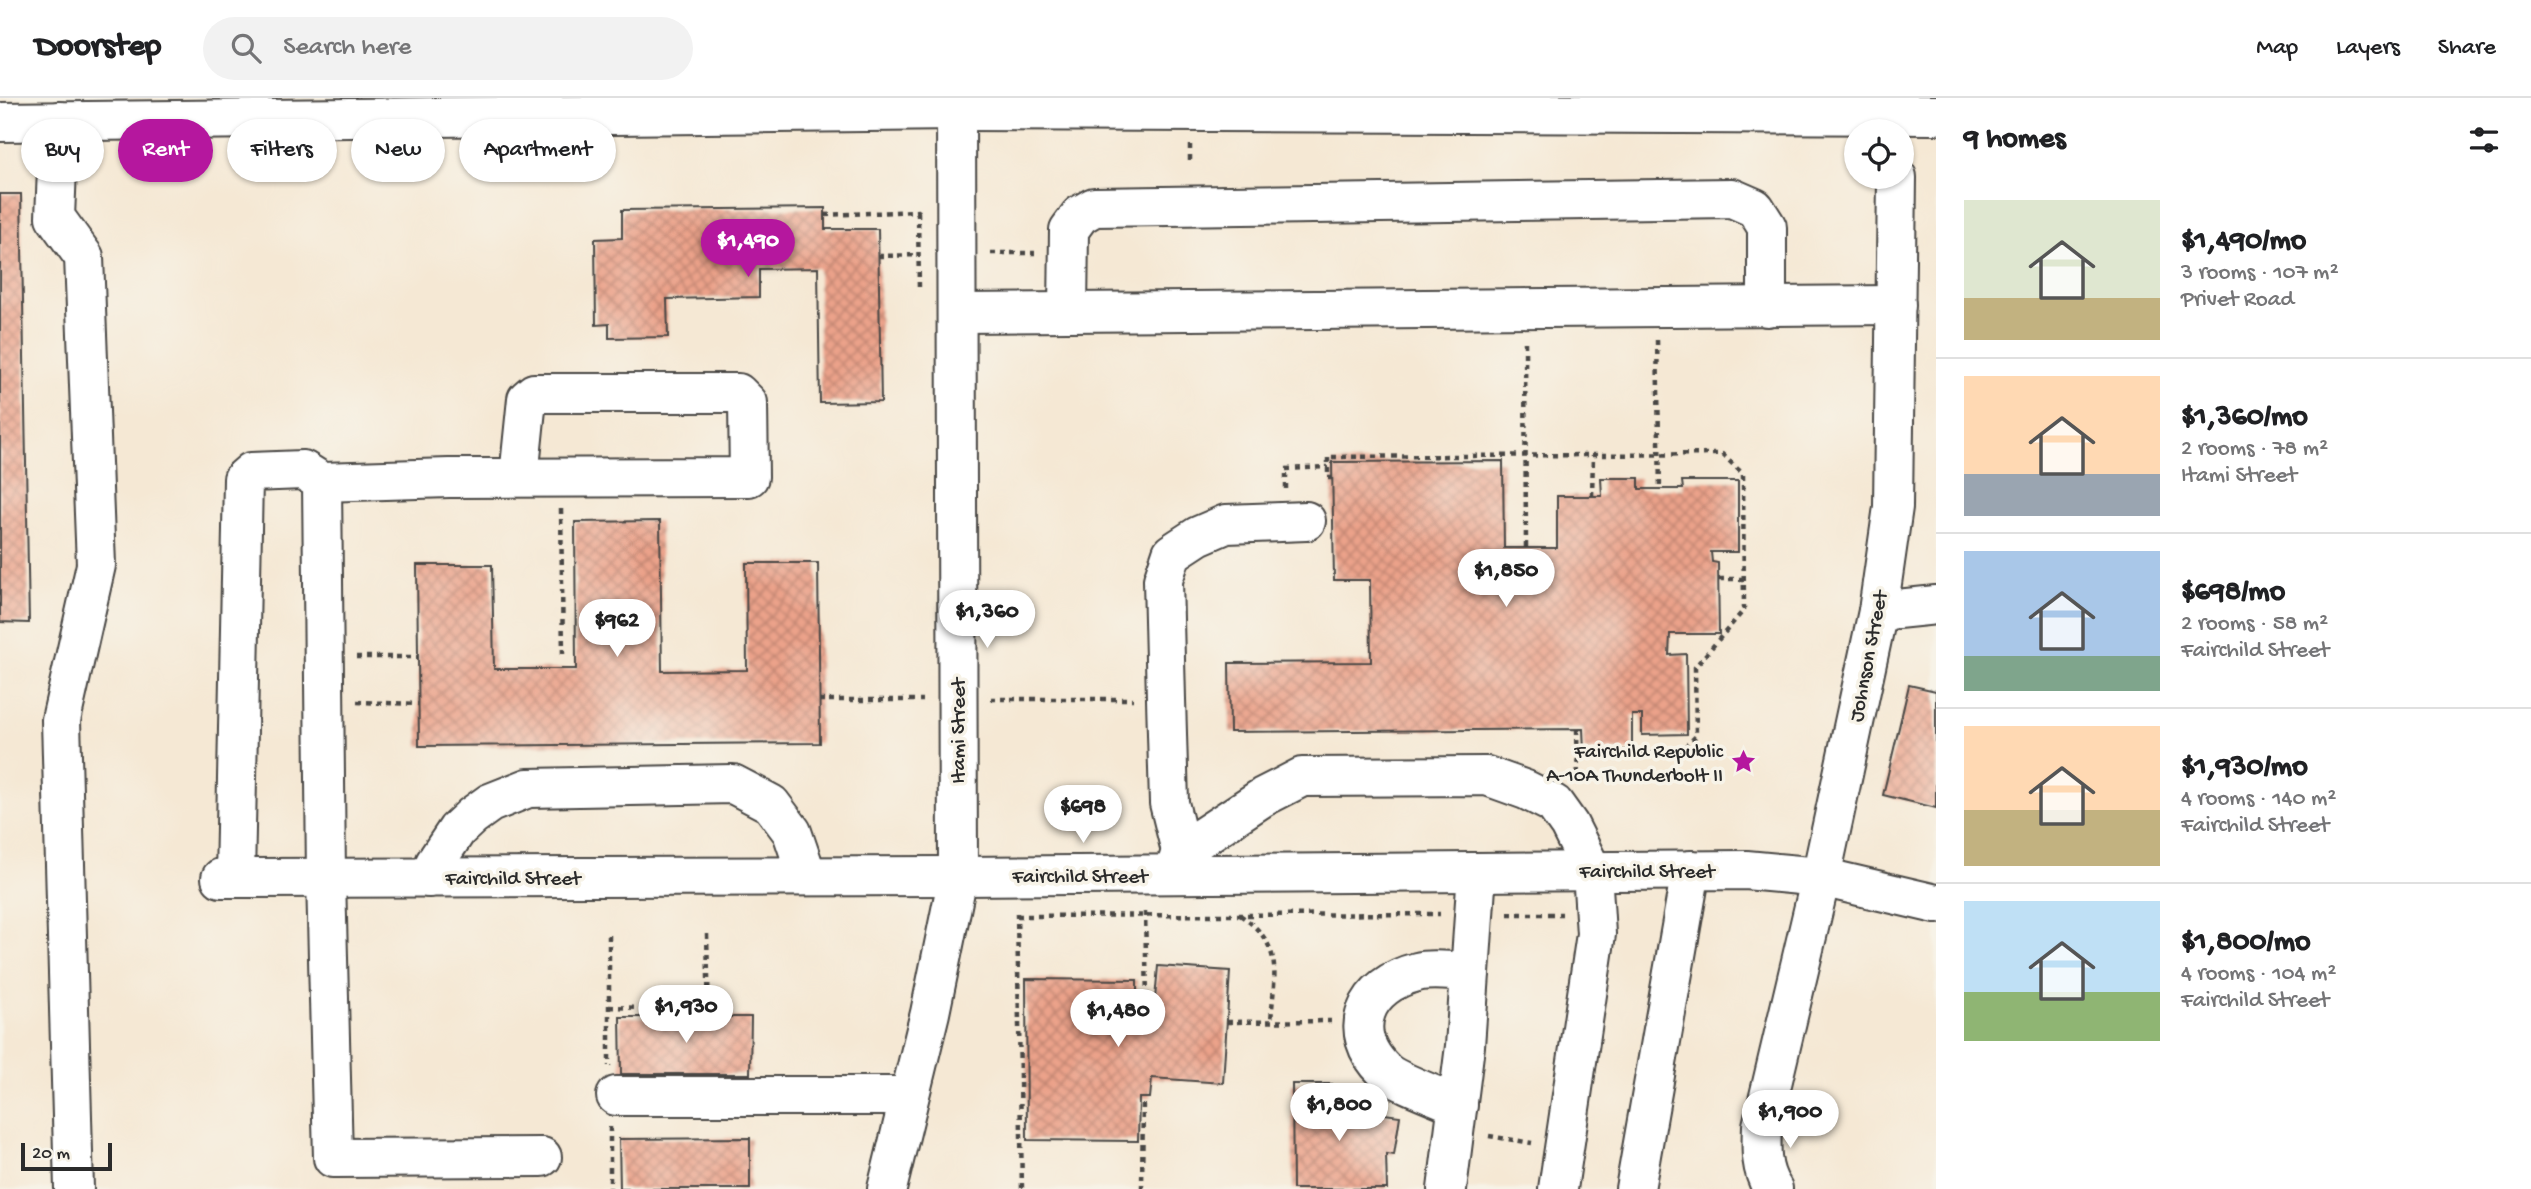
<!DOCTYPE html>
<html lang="en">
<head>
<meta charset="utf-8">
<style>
  :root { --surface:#fff; --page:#f2f2f2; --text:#202124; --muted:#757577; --line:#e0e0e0; --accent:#b5179e }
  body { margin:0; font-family:"Gochi Hand",sans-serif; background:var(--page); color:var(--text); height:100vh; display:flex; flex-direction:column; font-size:26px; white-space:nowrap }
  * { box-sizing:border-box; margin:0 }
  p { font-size:23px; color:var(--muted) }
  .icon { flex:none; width:38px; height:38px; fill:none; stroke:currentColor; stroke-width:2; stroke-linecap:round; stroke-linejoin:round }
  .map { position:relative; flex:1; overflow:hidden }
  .drawer { display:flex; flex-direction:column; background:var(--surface); width:595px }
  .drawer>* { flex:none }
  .hud { position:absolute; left:21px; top:21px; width:665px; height:63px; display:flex; gap:14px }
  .buttons { position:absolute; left:1844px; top:21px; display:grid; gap:14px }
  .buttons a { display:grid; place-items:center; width:70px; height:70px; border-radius:50%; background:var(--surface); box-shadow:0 2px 5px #0004; font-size:35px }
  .scale { position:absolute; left:21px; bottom:18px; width:91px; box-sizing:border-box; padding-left:7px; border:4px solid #2b2b2b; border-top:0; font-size:19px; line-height:24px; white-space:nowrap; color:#2b2b2b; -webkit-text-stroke:5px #f7f3e8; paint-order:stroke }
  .price { position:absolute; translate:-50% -60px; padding:0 16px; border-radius:24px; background:#fff; color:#222; font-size:23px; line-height:46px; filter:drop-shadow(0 2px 4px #0008) }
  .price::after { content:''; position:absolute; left:50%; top:42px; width:21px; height:16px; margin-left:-10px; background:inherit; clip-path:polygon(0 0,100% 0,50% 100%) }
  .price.selected { background:var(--accent); color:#fff }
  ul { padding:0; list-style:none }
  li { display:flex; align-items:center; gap:21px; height:175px; padding:0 28px }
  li+li { border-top:2px solid var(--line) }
  li span { display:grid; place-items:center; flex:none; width:196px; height:140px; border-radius:0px; color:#555 }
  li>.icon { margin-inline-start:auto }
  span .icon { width:84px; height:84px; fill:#fffc; stroke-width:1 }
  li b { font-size:30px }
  h2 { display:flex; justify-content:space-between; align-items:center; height:84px; padding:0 28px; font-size:30px }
  .chip { padding:0 24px; border-radius:32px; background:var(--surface); box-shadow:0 2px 5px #0004; font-size:24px; line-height:63px }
  .chip.selected { background:var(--accent); color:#fff }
  header { display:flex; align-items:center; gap:42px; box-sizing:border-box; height:98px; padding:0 35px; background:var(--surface); border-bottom:2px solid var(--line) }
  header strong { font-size:33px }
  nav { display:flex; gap:38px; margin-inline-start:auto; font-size:24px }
  .search { width:490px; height:63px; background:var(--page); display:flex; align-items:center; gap:18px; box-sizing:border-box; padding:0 24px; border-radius:38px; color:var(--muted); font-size:26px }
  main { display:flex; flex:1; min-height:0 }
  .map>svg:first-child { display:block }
</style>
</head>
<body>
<header>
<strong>Doorstep</strong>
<div class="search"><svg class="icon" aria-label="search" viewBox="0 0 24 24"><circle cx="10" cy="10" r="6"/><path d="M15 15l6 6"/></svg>Search here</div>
<nav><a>Map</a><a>Layers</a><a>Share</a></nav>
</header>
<main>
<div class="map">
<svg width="1936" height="1091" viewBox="0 0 1936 1091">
  <defs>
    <pattern id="building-cross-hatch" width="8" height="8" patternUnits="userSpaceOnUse" patternTransform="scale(1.75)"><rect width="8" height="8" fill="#eba28a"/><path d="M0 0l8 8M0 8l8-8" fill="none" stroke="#bf8471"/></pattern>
  </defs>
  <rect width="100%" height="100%" fill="#f7f3e8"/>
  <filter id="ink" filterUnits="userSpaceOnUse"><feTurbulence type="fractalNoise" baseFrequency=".0143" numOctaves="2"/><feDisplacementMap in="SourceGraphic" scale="14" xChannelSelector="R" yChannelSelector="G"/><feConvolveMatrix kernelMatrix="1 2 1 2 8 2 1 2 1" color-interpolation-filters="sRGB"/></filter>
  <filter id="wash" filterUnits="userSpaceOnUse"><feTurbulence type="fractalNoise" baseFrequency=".00686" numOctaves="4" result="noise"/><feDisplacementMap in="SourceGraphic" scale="28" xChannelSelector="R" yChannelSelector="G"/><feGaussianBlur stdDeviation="1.57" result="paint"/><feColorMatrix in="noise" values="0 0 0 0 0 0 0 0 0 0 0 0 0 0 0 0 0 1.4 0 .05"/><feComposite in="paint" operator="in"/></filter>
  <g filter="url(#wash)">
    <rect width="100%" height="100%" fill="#f5e8d4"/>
    <g id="blocks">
      <g fill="url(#building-cross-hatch)">
        <path d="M0 96H21L29 525 0 524Z"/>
        <path d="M825 110V131H878L881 304 820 305 818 170 759 171V199L667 201 668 239 609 240V226L596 227 595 141 622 140V112Z"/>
        <path d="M1503 363 1504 450H1557V398H1602L1601 380H1639V391H1683L1682 383H1738V454H1711L1712 464 1718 465 1719 536H1670L1669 557 1686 556 1687 636 1642 637V617H1632V652H1584L1583 631 1230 634 1229 565 1371 564 1370 482H1334L1332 364Z"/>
        <path d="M660 423 662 573 747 572 746 465H818L820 645 419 648 417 467H492L494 571H576L575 424Z"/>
        <path d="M1909 587 1936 593V710L1883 697Z"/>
        <path d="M1158 868 1230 873 1223 985 1152 980 1150 1000H1139L1138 1043 1027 1042 1026 881 1137 882V900L1155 901Z"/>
        <path d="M620 919H751L750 976H621Z"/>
        <path d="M1292 986H1332L1331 1009 1400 1018 1394 1057 1386 1056 1387 1091H1293Z"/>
        <path d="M750 1040V1091H620L619 1041Z"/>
      </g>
    </g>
  </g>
  <g filter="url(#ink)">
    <use href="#blocks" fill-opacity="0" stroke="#494744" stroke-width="2"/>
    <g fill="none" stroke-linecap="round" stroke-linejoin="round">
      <defs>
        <g id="minor">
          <path d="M59 23 55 119 84 159 96 467 61 622 74 1091"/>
          <path d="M0 24 957 13 1936 17"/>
          <path d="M1068 214 1069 132 1080 117 1094 109 1732 100 1755 110 1767 129V209"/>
          <path d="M957 215 1896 207"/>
          <path d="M322 384 449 380 749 379 748 305 738 295H534L527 301 519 379"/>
          <path d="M1878 513 1936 507"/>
          <path d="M1181 753 1169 705 1166 601 1163 482 1172 455 1198 438 1226 426 1306 423"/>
          <path d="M1174 776 1181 753 1263 699 1302 679 1487 678 1526 692 1554 706 1569 727 1592 773 1596 836 1558 1091"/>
          <path d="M221 780 958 778 1746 772 1821 779 1936 806"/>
          <path d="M235 780 243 381 251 374 303 372 322 384 326 780 333 1060 542 1059"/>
          <path d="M429 780 435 765 457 732 472 718 490 705 528 690 733 686 771 706 792 734 807 778"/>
          <path d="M616 998H909"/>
          <path d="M1458 1007C1442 1000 1394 982 1385 973 1344 933 1365 887 1417 874 1433 870 1454 874 1470 874"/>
          <path d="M887 1091 930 915 958 778 956 0"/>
          <path d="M1447 1091 1465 948 1477 774"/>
          <path d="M1635 1091 1691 772"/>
          <path d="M1773 1091C1760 1072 1761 1050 1762 1028L1821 779 1878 513 1893 409 1897 79"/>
        </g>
      </defs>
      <use href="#minor" stroke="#494744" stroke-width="42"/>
      <g stroke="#494744" stroke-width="4.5" stroke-dasharray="5 5" stroke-linecap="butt">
        <path d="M1190 47V64"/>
        <path d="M918 114 919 193"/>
        <path d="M825 117 918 113 921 115"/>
        <path d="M991 155H1035"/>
        <path d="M878 158 919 157"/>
        <path d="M1657 242 1660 391"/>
        <path d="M1525 244 1526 450"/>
        <path d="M1333 380H1328V359L1722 356 1743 376 1744 512 1695 569 1696 638 1679 655 1578 656"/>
        <path d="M1286 391V371L1328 369"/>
        <path d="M1592 398 1593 357"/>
        <path d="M561 411 563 557"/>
        <path d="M1719 481H1744"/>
        <path d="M356 559H418"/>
        <path d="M991 601H1133"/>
        <path d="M819 602H923"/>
        <path d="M357 604 419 606"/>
        <path d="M1577 631 1578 683"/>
        <path d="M1145 814 1147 901"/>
        <path d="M1017 815 1022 1091"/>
        <path d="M1508 816H1562"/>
        <path d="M1240 817C1285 848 1274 876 1271 923"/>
        <path d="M1017 818 1440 816"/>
        <path d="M707 836 709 919"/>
        <path d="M609 837V968"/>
        <path d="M609 909 709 912"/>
        <path d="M1227 924 1331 923"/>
        <path d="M610 1029V1091"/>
        <path d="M1489 1038 1532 1045"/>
        <path d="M1142 1091 1143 1001"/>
      </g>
      <use href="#minor" stroke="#fff" stroke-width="38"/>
    </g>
  </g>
  <defs>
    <symbol id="sight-bare" viewBox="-9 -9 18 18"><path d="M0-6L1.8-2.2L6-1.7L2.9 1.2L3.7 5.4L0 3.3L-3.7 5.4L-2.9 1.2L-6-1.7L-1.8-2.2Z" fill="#b5179e" stroke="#f7f3e8" stroke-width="2.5" paint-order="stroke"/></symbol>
  </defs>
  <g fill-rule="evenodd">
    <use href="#sight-bare" x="1726" y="646" width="35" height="35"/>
  </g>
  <g text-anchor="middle" stroke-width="7" stroke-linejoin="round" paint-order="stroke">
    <g font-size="21" fill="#2b2b2b" stroke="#f7f3e8">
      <text transform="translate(1867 558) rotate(-79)" y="7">Johnson Street</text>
      <text transform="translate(957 633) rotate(-90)" y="7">Itami Street</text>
      <text x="1647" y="779">Fairchild Street</text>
      <text x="1080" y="784">Fairchild Street</text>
      <text x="513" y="786">Fairchild Street</text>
    </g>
    <g font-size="21" fill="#2b2b2b" stroke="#f7f3e8" text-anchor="end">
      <text x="1723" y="659">Fairchild Republic<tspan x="1723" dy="24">A-10A Thunderbolt II</tspan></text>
    </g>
  </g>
</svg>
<div class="buttons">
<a><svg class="icon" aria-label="locate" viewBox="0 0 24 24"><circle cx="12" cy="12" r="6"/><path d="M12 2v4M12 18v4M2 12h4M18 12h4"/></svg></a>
</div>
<div class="scale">20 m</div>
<b class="price selected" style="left:748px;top:181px">$1,490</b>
<b class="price" style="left:1506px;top:511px">$1,850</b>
<b class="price" style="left:987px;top:552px">$1,360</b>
<b class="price" style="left:617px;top:561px">$962</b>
<b class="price" style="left:1083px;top:747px">$698</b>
<b class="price" style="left:686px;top:947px">$1,930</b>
<b class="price" style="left:1118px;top:951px">$1,480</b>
<b class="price" style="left:1339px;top:1045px">$1,800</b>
<b class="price" style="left:1790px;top:1052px">$1,900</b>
<div class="hud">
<a class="chip">Buy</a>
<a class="chip selected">Rent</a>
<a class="chip">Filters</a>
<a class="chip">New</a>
<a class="chip">Apartment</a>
</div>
</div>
<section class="drawer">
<h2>9 homes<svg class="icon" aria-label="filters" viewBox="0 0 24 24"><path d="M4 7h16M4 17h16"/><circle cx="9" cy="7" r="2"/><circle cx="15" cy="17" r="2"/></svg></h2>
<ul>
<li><span style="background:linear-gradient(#dfe7d0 70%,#c2b280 0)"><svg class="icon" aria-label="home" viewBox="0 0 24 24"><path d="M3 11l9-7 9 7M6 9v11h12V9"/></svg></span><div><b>$1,490/mo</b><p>3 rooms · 107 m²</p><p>Privet Road</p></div></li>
<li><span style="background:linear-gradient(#ffd9b3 70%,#9aa5b1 0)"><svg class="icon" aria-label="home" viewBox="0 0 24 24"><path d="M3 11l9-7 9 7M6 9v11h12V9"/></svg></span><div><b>$1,360/mo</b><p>2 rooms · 78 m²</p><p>Itami Street</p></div></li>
<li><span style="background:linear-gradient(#a9c7e8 75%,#7fa58c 0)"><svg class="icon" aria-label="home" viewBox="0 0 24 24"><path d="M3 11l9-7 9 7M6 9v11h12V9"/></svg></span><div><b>$698/mo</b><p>2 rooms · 58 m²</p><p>Fairchild Street</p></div></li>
<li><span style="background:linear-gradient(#ffd9b3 60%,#c2b280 0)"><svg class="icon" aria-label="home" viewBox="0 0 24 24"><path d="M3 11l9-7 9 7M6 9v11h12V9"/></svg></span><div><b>$1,930/mo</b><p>4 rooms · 140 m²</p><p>Fairchild Street</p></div></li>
<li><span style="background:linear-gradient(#bfe0f5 65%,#8fb573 0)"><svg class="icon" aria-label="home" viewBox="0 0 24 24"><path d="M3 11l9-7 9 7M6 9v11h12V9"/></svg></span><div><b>$1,800/mo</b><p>4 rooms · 104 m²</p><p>Fairchild Street</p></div></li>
</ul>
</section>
</main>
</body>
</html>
